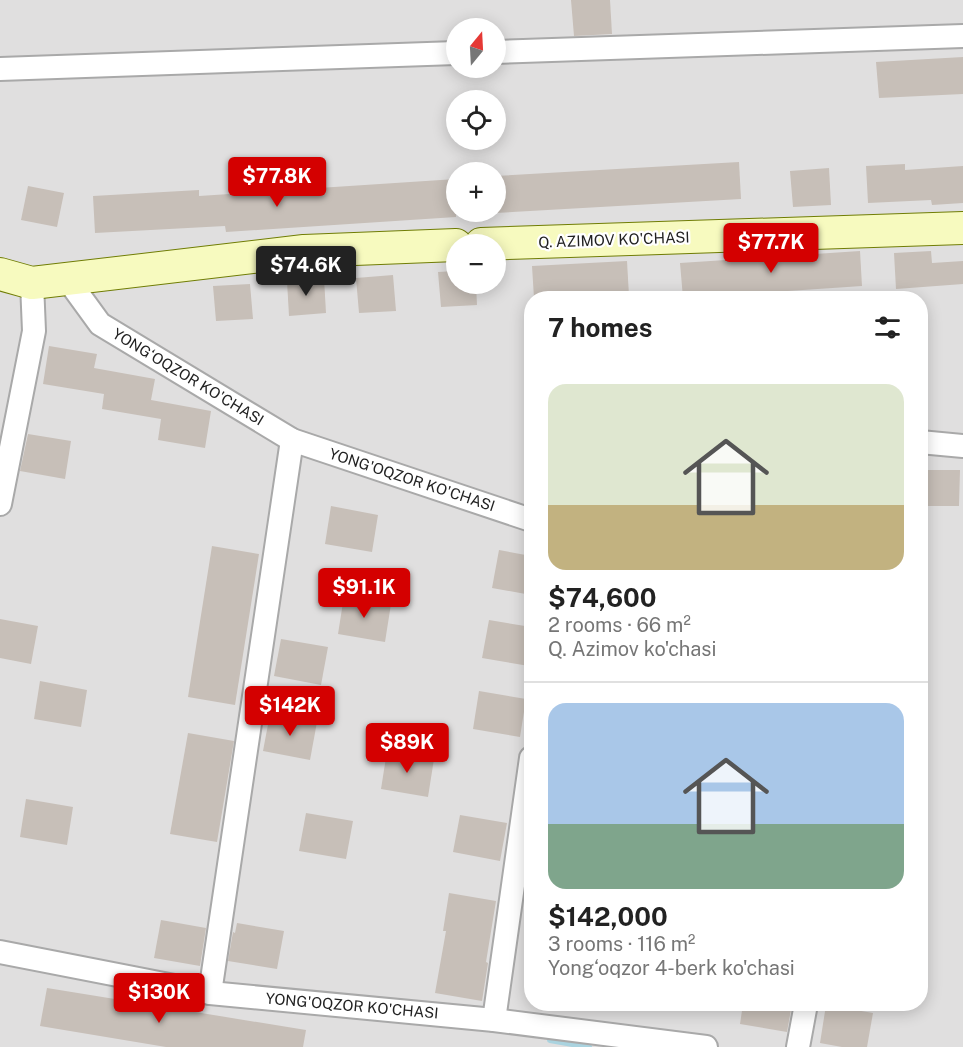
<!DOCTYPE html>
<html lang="en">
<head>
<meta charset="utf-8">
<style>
  :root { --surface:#fff; --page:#f6f6f6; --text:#222; --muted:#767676; --line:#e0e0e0; --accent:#d40000 }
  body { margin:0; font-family:"Public Sans",sans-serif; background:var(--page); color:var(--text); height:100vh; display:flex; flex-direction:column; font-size:22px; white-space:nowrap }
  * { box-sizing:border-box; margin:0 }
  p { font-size:20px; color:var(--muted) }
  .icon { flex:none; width:33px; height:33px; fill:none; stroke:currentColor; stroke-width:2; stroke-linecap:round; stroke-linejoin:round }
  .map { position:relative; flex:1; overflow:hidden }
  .panel { position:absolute; left:524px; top:291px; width:404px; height:720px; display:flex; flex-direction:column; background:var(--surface); border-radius:24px; box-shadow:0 3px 15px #0003 }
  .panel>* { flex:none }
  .needle { width:39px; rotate:18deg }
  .buttons { position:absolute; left:446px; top:18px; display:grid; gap:12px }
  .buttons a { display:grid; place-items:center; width:60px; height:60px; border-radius:50%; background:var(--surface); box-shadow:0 3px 15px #0003; font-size:30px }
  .price { position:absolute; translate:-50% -51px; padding:0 14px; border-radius:6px; background:var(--accent); color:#fff; font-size:20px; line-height:39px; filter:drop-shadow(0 2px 3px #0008) }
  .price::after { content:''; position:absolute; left:50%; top:36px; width:18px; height:14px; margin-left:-9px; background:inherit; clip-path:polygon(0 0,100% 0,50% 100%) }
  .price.on { background:#222; color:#fff }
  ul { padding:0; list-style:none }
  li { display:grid; align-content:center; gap:12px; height:318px; padding:0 24px }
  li+li { border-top:2px solid var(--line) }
  li span { display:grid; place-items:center; height:186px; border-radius:18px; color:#555 }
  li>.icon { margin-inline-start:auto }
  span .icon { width:108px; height:108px; fill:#fffc; stroke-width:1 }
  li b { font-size:26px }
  h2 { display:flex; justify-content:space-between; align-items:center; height:72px; padding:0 24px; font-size:26px }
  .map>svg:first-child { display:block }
</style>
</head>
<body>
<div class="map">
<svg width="963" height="1047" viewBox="0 0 963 1047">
  <rect width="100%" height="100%" fill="#f2efe9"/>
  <path fill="#e0dfdf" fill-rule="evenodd" d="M0 0H963V1047H0ZM456 28H495V68H456ZM456 100H495V140H456ZM456 172H495V212H456ZM456 244H495V284H456ZM531 298H920V1004H531Z"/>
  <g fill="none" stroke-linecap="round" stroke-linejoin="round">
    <path stroke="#aad3df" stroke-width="6" d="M550 1040 589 1047"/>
  </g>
  <g fill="#c7bfb8">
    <path d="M571 0H610L612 34 574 36Z"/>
    <path d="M963 57V94L879 98 876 62Z"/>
    <path d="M739 162 741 199 495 213V176Z"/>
    <path d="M905 164V170L963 166V203L932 205 931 200 868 203 866 166Z"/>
    <path d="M829 168 831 205 793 207 790 171Z"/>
    <path d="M456 179V217L226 232 225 226 95 233 93 196 199 190V196Z"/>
    <path d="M28 186 64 193 57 227 21 220Z"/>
    <path d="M860 251 862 286 683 298 680 263Z"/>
    <path d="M931 251 932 263 963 261V284L896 289 894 253Z"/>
    <path d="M627 261 629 296 534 298 532 266Z"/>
    <path d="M456 271V284H476L477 305 441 307 438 272Z"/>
    <path d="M393 275 396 311 359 313 356 278Z"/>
    <path d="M324 278 326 313 289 316 287 281Z"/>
    <path d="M250 284 253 319 216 321 213 286Z"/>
    <path d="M49 346 97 354 94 368 155 379 151 400 211 411 205 448 158 440 161 419 102 409 104 394 43 384Z"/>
    <path d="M28 434 71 441 65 479 20 471Z"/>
    <path d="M923 470H960L959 506H923Z"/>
    <path d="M331 506 378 515 372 552 325 544Z"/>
    <path d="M212 546 259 554 235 705 188 697Z"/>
    <path d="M499 550 531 556V595L492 588Z"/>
    <path d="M344 596 391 604 385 642 338 634Z"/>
    <path d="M0 619 38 626 31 664 0 658Z"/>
    <path d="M489 620 531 627 529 666 482 658Z"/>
    <path d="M281 639 328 647 321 685 274 676Z"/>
    <path d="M40 681 87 690 81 727 34 719Z"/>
    <path d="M479 691 526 699 520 737 473 729Z"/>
    <path d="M270 714 317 722 310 760 263 751Z"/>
    <path d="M188 733 234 741 217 842 170 834Z"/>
    <path d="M387 751 434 759 428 797 381 789Z"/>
    <path d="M26 799 73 807 67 845 20 837Z"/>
    <path d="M306 813 353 821 346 859 299 851Z"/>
    <path d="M460 815 507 823 500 861 453 852Z"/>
    <path d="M449 893 496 901 486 962 488 963 482 1001 435 993 446 931H443Z"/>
    <path d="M161 920 206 928 200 966 154 958Z"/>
    <path d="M237 923 284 931 277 969 228 961 233 932 235 933Z"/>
    <path d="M47 988 306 1030 303 1047H166L40 1026Z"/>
    <path d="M743 1004H792L787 1032 740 1024Z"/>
    <path d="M826 1005 873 1013 867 1047H842L820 1043Z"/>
  </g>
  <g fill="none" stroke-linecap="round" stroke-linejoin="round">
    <defs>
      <g id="minor">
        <path d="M495 52 963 36"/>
        <path d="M0 69 456 53"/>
        <path d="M68 280 100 324 292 440 531 520"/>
        <path d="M920 442 963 446"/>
        <path d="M0 504 34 331 32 283"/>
        <path d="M0 952 210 993 494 1020 706 1047"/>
        <path d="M210 993 292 440"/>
        <path d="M494 1020 531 758"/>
        <path d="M798 1047 806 1004"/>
      </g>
      <g id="secondary">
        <path d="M481 244 963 228"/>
        <path d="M0 274 32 283 304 251 456 245"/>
      </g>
    </defs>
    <use href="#minor" stroke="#a9a9a9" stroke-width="26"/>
    <use href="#secondary" stroke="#707d05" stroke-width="34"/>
    <use href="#minor" stroke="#fff" stroke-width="22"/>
    <use href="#secondary" stroke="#f7fabf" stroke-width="32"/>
  </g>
  <g text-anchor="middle" stroke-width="4.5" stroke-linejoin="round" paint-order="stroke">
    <g font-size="15" fill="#222" stroke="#fff">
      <text transform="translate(614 240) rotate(-2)" y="5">Q. AZIMOV KO'CHASI</text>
      <text transform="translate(188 377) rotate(31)" y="5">YONG‘OQZOR KO'CHASI</text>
      <text transform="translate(412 480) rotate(18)" y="5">YONG'OQZOR KO'CHASI</text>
      <text transform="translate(352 1006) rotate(5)" y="5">YONG'OQZOR KO'CHASI</text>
    </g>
  </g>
</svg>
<div class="buttons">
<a><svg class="needle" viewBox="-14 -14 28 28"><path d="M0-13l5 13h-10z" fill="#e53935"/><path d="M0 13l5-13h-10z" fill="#767676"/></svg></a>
<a><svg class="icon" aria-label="locate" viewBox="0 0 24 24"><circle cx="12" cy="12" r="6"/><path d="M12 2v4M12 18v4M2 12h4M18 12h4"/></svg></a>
<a>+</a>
<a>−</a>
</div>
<b class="price" style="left:277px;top:208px">$77.8K</b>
<b class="price" style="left:771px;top:274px">$77.7K</b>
<b class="price on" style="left:306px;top:297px">$74.6K</b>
<b class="price" style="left:364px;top:619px">$91.1K</b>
<b class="price" style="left:290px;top:737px">$142K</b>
<b class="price" style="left:407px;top:774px">$89K</b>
<b class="price" style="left:159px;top:1024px">$130K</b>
<section class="panel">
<h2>7 homes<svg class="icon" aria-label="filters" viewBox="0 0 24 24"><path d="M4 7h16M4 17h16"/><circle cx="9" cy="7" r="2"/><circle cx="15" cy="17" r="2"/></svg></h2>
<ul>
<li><span style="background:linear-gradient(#dfe7d0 65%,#c2b280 0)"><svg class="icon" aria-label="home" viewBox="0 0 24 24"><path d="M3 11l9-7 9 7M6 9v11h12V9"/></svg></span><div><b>$74,600</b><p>2 rooms · 66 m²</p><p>Q. Azimov ko'chasi</p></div></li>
<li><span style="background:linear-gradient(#a9c7e8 65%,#7fa58c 0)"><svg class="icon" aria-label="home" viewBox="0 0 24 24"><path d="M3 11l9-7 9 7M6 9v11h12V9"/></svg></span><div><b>$142,000</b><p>3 rooms · 116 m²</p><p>Yong‘oqzor 4-berk ko'chasi</p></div></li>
</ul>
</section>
</div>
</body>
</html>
